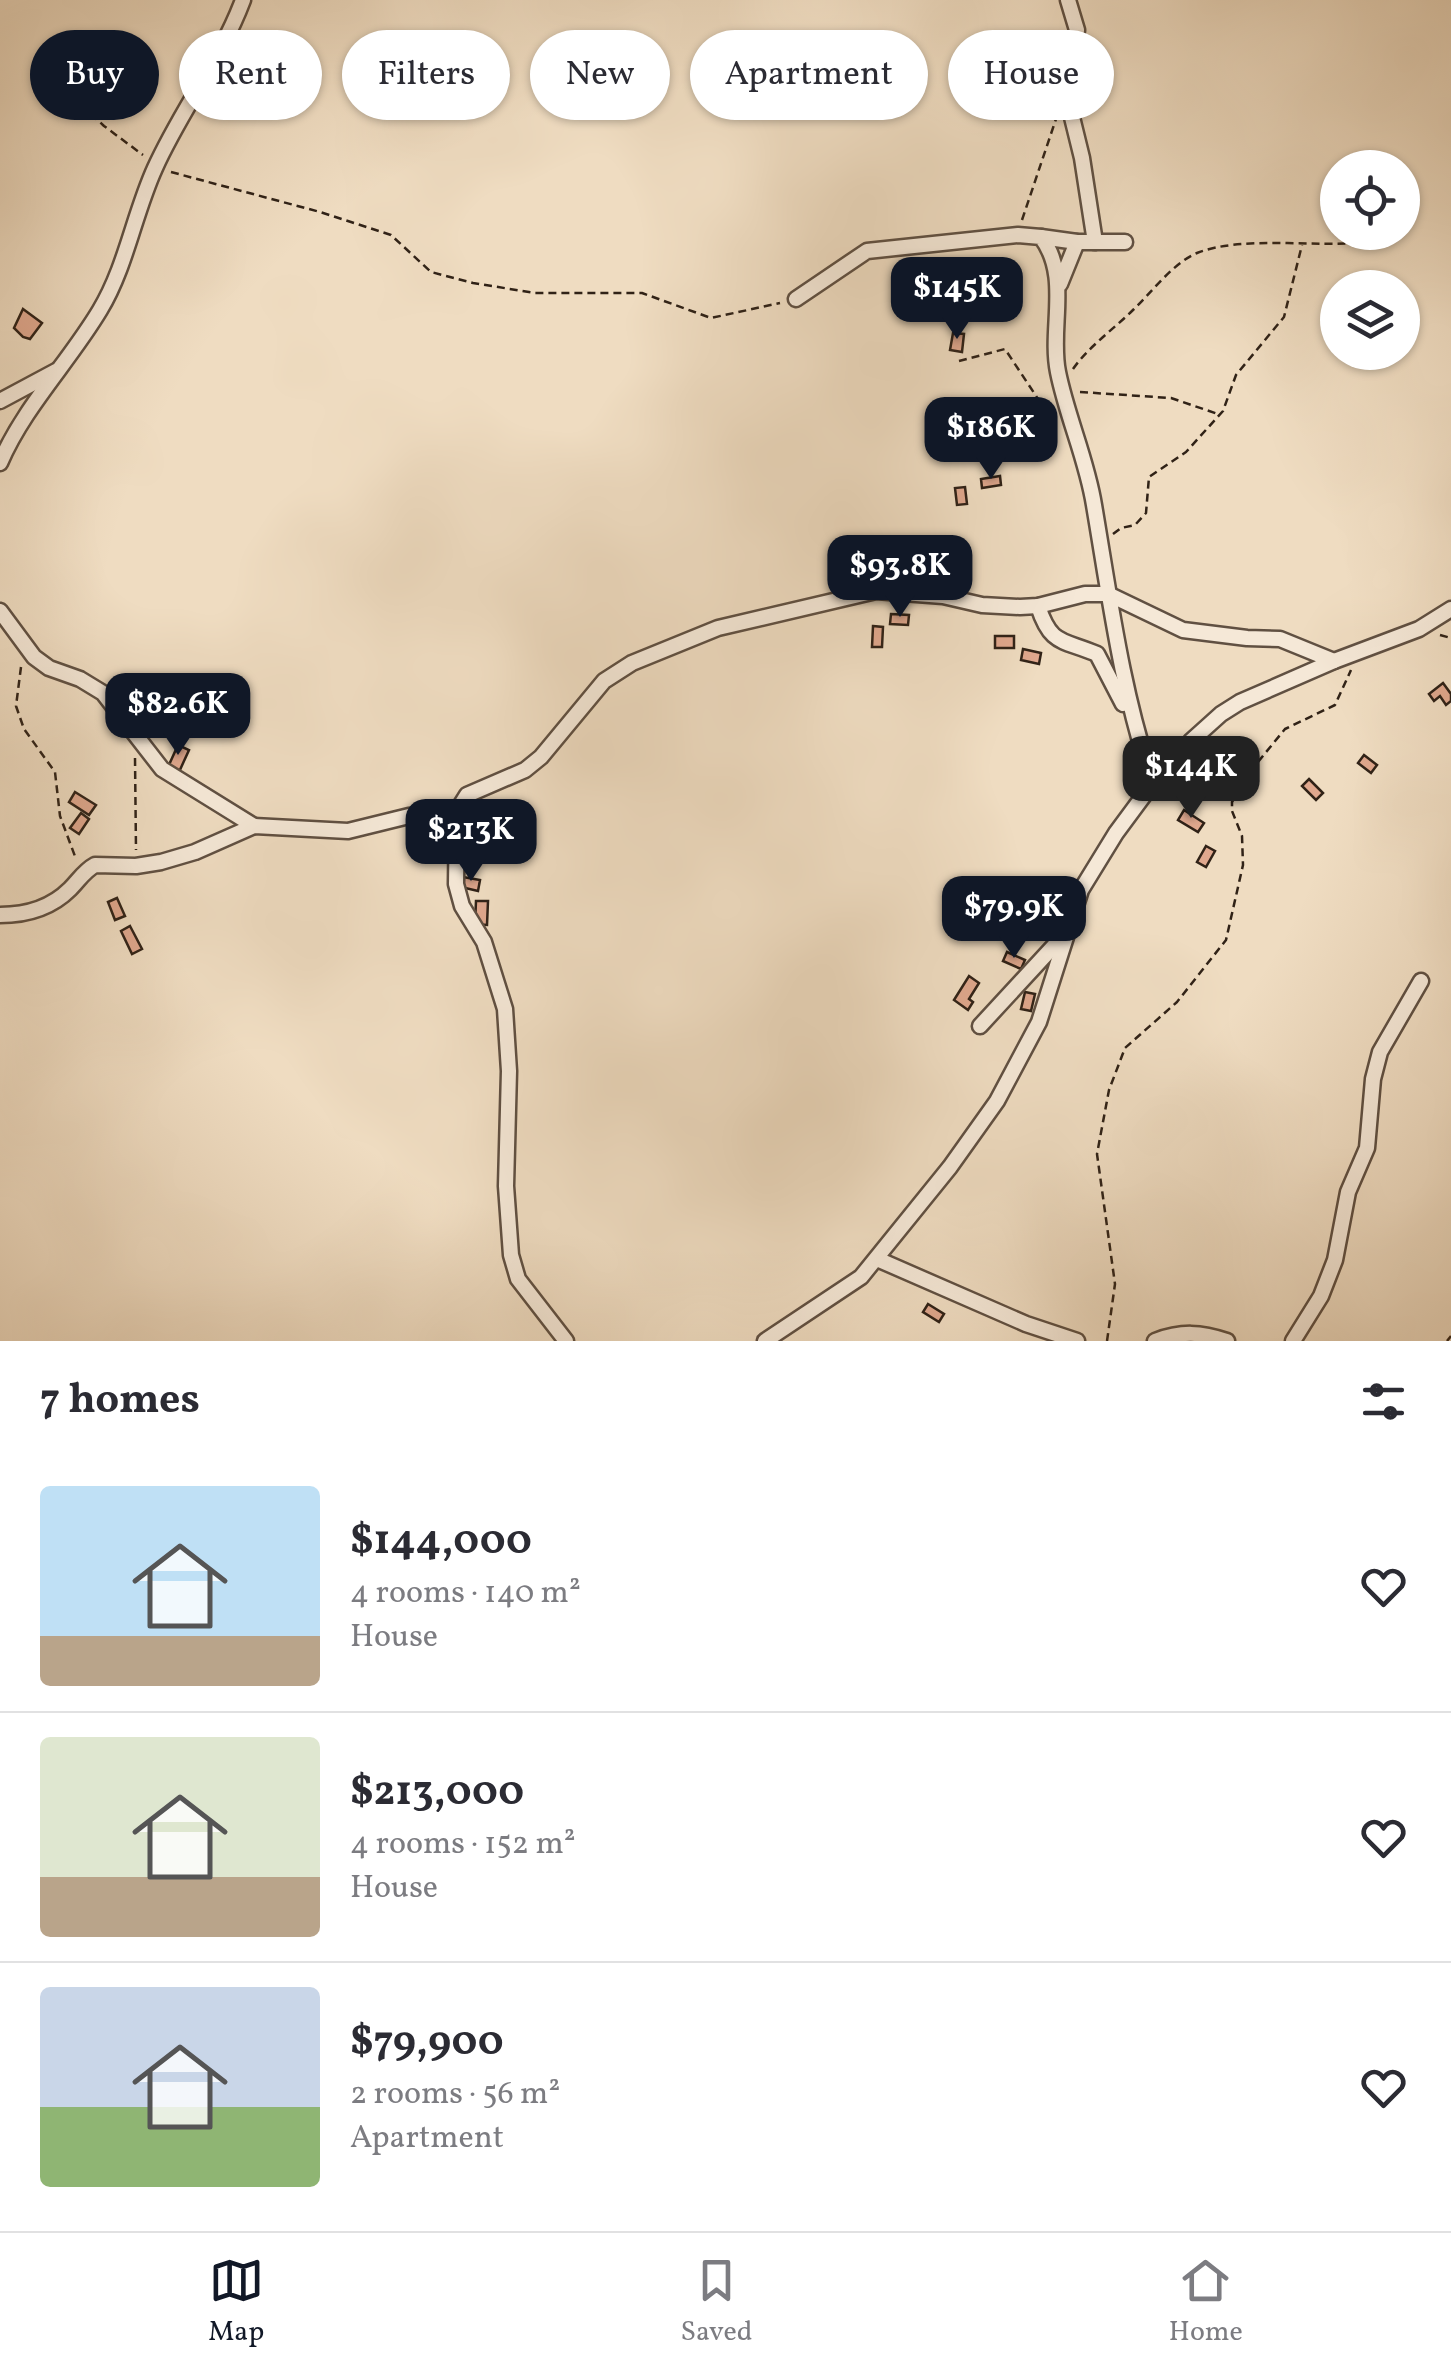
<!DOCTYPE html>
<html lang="en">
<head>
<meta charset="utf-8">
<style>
  :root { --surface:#fff; --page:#f7f7f7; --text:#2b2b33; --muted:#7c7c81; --line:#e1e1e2; --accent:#111827 }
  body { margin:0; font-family:Vollkorn,serif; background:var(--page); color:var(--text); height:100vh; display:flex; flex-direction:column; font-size:38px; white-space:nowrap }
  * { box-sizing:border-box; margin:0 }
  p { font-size:32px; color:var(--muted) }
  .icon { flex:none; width:55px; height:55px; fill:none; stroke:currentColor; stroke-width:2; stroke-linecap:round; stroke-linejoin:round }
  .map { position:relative; height:1341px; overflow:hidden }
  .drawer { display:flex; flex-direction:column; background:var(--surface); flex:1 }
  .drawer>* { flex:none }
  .banner { position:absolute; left:30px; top:30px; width:1392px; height:90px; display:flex; gap:20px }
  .controls { position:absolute; left:1320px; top:150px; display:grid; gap:20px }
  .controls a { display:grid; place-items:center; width:100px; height:100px; border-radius:50%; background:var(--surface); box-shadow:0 2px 8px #0004; font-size:50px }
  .price { position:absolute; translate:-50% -85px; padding:0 22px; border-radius:20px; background:var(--accent); color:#fff; font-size:32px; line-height:65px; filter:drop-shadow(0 2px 5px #0008) }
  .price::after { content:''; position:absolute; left:50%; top:60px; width:30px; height:22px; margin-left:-15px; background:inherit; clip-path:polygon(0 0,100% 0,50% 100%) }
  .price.current { background:#222; color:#fff }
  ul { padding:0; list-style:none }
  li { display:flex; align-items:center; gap:30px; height:250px; padding:0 40px }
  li+li { border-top:2px solid var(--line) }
  li span { display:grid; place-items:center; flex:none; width:280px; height:200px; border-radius:10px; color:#555 }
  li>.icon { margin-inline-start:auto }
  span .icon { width:120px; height:120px; fill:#fffc; stroke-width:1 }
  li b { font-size:42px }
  h2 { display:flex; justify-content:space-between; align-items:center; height:120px; padding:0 40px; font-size:42px }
  .chip { padding:0 35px; border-radius:45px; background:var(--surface); box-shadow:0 2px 8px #0004; font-size:35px; line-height:90px }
  .chip.current { background:var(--accent); color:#fff }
  .menu { display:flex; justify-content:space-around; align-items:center; height:140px; border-top:2px solid var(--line); background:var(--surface); font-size:28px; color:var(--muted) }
  .menu a { display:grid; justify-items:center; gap:5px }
  .menu .current { color:var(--accent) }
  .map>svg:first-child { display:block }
</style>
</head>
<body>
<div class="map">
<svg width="1451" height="1341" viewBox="0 0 1451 1341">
  <rect width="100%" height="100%" fill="#efdcc1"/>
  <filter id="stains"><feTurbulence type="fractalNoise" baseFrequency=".002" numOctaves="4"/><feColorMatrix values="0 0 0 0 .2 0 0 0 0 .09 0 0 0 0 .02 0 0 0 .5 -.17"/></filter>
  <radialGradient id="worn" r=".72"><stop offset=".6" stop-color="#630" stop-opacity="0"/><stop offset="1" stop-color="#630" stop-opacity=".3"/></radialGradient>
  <g fill="#e0a88e" stroke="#302217" stroke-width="2.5">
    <path d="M1031 47 1053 51 1051 62 1029 57Z"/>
    <path d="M23 309 42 323 30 339 23 337 14 328Z"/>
    <path d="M953 333 964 334 962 352 950 350Z"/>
    <path d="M1000 476 1001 485 982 488 981 479Z"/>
    <path d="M965 487 967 504 957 505 955 488Z"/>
    <path d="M891 614 909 615 908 625 890 624Z"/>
    <path d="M873 626 883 627 882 647H872Z"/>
    <rect x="995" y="636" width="19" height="12"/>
    <path d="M1023 649 1041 653 1039 664 1021 660Z"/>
    <path d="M1443 683 1451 694V701L1446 705 1440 696 1434 701 1429 694Z"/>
    <path d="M178 745 189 750 179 772 168 767Z"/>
    <path d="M1364 755 1377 765 1371 773 1358 763Z"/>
    <path d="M1309 779 1323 793 1316 800 1302 786Z"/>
    <path d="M75 792 96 805 89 815 69 802Z"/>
    <path d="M1184 810 1204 823 1198 832 1178 820Z"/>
    <path d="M81 813 89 819 79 834 70 828Z"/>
    <path d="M1206 846 1215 851 1206 867 1197 862Z"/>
    <path d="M463 877 480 880 478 891 461 887Z"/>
    <path d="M117 898 125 916 115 920 108 902Z"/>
    <path d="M476 901H488L487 925 475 924Z"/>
    <path d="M130 926 142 949 132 954 121 931Z"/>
    <path d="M1007 952 1025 960 1021 969 1003 961Z"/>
    <path d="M969 976 979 983 969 999 973 1002 968 1010 954 1000Z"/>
    <path d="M1025 992 1035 994 1031 1011 1021 1009Z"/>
    <path d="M928 1304 944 1314 939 1322 923 1312Z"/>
  </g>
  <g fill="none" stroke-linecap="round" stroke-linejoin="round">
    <defs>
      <g id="minor">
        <path d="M1068 0 1077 30 1068 101 1082 158 1095 242"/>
        <path d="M1041 237 1077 242H1125"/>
        <path d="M1060 284 1077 242"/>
        <path d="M796 299 867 251 1018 235 1041 237C1071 276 1049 328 1058 372 1067 417 1087 460 1094 505 1110 599 1122 693 1153 783"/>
        <path d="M0 401 56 371"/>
        <path d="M0 463C24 407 69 362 100 310 126 267 134 214 155 168 181 110 220 61 243 0"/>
        <path d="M1038 606C1051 646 1062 639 1097 654L1123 704"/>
        <path d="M0 611 34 657 49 668 80 679 103 693 162 769 254 826"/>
        <path d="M0 915C27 915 51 908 70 889 79 880 84 871 95 865L136 866 161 862 195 852 254 826 348 831 409 816 457 811"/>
        <path d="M980 1026 1064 935"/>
        <path d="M877 1259 1026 1324 1077 1341"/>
        <path d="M566 1341 518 1279 511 1255 506 1186 509 1071 505 1009 484 942 462 906 456 884 457 811 467 795 525 770 541 757 604 681 632 663 718 628 876 591 943 596 982 605 1020 607 1038 606 1085 594H1108L1183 630 1247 638 1280 639 1334 661"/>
        <path d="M765 1341 861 1277 950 1167 997 1101 1039 1022 1081 890 1116 833 1153 783 1191 741 1221 714 1240 702 1334 661 1419 629 1451 609"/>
        <path d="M1155 1341C1181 1331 1201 1332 1227 1341"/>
        <path d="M1293 1341 1321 1296 1335 1260 1348 1192 1367 1148 1373 1079 1380 1052 1421 981"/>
      </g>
    </defs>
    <use href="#minor" stroke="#605042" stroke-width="19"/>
    <g stroke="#302217" stroke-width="2.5" stroke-dasharray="8 5" stroke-linecap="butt">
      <path d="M72 96 104 126 143 155"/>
      <path d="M171 172 320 212 391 235 431 272 473 283 535 293H642L711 318 780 303"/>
      <path d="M1022 220 1056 119"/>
      <path d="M959 361 1005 349 1042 405 1051 410"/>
      <path d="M1073 369C1089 346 1114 329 1134 309 1152 292 1173 263 1197 253 1243 235 1316 248 1366 242"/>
      <path d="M1080 392 1171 398 1218 414"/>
      <path d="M1113 534 1121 528 1135 525 1146 513 1149 477 1186 452 1223 411 1236 375 1284 317 1302 245"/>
      <path d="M1440 635 1451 638"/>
      <path d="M21 667 16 706 24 729 55 772 60 816 76 859"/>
      <path d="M135 758 136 850"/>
      <path d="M1107 1341 1115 1284 1097 1154 1109 1090 1125 1048 1177 1002 1226 940 1243 865 1242 836 1232 811V802L1253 768 1285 729 1335 705 1351 670"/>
      <path d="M1447 1341 1451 1336"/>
    </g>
    <use href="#minor" stroke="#f5e8d7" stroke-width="14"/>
  </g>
  <rect width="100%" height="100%" filter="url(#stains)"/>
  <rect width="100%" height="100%" fill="url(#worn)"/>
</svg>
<div class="controls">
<a><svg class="icon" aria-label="locate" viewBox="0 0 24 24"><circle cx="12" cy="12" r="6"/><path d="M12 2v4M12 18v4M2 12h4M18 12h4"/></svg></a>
<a><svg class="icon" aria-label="layers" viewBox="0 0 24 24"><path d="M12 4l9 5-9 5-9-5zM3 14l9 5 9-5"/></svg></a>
</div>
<b class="price" style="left:957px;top:342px">$145K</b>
<b class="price" style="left:991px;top:482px">$186K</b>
<b class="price" style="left:900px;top:620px">$93.8K</b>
<b class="price" style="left:178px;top:758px">$82.6K</b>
<b class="price current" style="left:1191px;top:821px">$144K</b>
<b class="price" style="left:471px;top:884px">$213K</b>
<b class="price" style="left:1014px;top:961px">$79.9K</b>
<div class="banner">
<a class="chip current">Buy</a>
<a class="chip">Rent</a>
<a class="chip">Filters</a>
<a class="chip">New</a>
<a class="chip">Apartment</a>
<a class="chip">House</a>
</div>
</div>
<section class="drawer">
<h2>7 homes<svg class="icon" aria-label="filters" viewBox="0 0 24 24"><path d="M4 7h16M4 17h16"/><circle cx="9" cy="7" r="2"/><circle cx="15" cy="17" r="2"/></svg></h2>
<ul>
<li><span style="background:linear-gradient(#bfe0f5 75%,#b9a48a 0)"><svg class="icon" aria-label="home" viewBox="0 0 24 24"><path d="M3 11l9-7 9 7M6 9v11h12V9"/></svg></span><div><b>$144,000</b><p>4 rooms · 140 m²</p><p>House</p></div><svg class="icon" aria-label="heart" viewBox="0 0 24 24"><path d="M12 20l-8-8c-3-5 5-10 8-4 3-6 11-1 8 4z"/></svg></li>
<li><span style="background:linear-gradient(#dfe7d0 70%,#b9a48a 0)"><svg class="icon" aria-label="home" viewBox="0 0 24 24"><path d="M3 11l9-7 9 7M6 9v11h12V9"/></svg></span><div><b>$213,000</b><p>4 rooms · 152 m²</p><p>House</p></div><svg class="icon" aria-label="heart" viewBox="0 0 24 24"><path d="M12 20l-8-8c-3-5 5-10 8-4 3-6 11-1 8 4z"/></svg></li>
<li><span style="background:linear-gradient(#c9d6e8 60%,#8fb573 0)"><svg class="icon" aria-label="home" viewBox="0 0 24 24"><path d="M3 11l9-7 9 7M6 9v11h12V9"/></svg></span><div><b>$79,900</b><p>2 rooms · 56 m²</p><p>Apartment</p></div><svg class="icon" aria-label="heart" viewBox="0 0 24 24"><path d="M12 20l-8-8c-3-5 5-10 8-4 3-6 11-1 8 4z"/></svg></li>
</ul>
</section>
<nav class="menu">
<a class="current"><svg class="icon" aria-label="map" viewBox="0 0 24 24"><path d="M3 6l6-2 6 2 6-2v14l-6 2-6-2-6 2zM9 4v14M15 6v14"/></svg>Map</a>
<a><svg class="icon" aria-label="saved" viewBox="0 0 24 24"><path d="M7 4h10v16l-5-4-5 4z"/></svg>Saved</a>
<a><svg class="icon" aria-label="home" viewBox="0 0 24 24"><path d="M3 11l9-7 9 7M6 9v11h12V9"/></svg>Home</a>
</nav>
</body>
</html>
